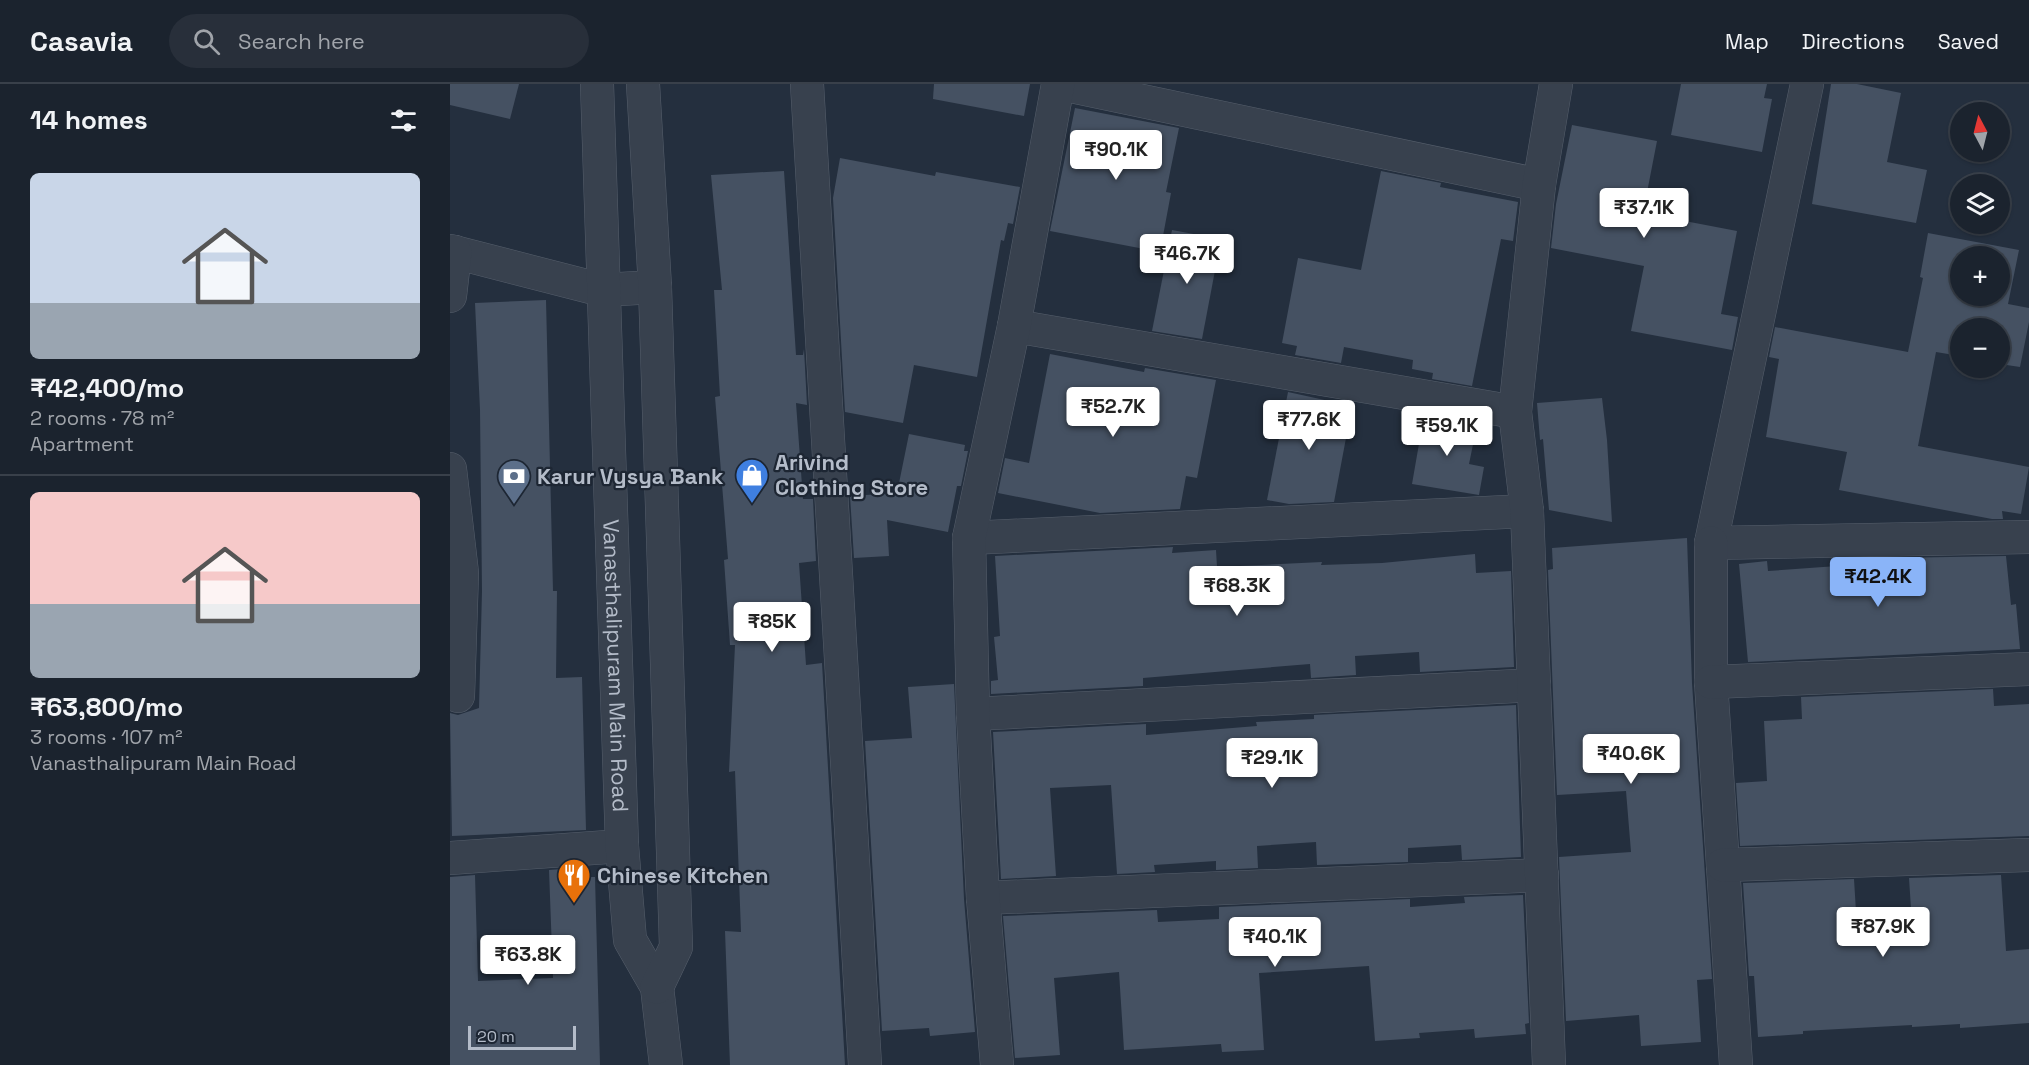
<!DOCTYPE html>
<html lang="en">
<head>
<meta charset="utf-8">
<style>
  :root { --surface:#1b232e; --page:#282f3a; --text:#f1f3f6; --muted:#a0a4aa; --line:#39404a; --accent:#8ab4f8 }
  body { margin:0; font-family:"Space Grotesk",sans-serif; background:var(--page); color:var(--text); height:100vh; display:flex; flex-direction:column; font-size:22px; white-space:nowrap }
  * { box-sizing:border-box; margin:0 }
  p { font-size:20px; color:var(--muted) }
  .icon { flex:none; width:33px; height:33px; fill:none; stroke:currentColor; stroke-width:2; stroke-linecap:round; stroke-linejoin:round }
  .map { position:relative; flex:1; overflow:hidden }
  .panel { display:flex; flex-direction:column; background:var(--surface); width:450px }
  .panel>* { flex:none }
  .needle { width:39px; rotate:353deg }
  .controls { position:absolute; left:1500px; top:18px; display:grid; gap:12px }
  .controls a { display:grid; place-items:center; width:60px; height:60px; border-radius:50%; background:var(--surface); box-shadow:0 2px 4px #0004,0 0 0 2px var(--line); font-size:30px }
  .scale { position:absolute; left:18px; bottom:15px; width:108px; box-sizing:border-box; padding-left:6px; border:3px solid #b4bcc9; border-top:0; font-size:16px; line-height:21px; white-space:nowrap; color:#b4bcc9; -webkit-text-stroke:4px #1d2633; paint-order:stroke }
  .price { position:absolute; translate:-50% -51px; padding:0 14px; border-radius:6px; background:#fff; color:#222; font-size:20px; line-height:39px; filter:drop-shadow(0 2px 3px #0008) }
  .price::after { content:''; position:absolute; left:50%; top:36px; width:18px; height:14px; margin-left:-9px; background:inherit; clip-path:polygon(0 0,100% 0,50% 100%) }
  .price.current { background:var(--accent); color:#111 }
  ul { padding:0; list-style:none }
  li { display:grid; align-content:center; gap:12px; height:318px; padding:0 30px }
  li+li { border-top:2px solid var(--line) }
  li span { display:grid; place-items:center; height:186px; border-radius:9px; color:#555 }
  li>.icon { margin-inline-start:auto }
  span .icon { width:108px; height:108px; fill:#fffc; stroke-width:1 }
  li b { font-size:26px }
  h2 { display:flex; justify-content:space-between; align-items:center; height:72px; padding:0 30px; font-size:26px }
  header { display:flex; align-items:center; gap:36px; box-sizing:border-box; height:84px; padding:0 30px; background:var(--surface); border-bottom:2px solid var(--line) }
  header strong { font-size:28px }
  nav { display:flex; gap:33px; margin-inline-start:auto; font-size:21px }
  .search { width:420px; height:54px; background:var(--page); display:flex; align-items:center; gap:15px; box-sizing:border-box; padding:0 21px; border-radius:33px; color:var(--muted); font-size:22px }
  main { display:flex; flex:1; min-height:0 }
  .map>svg:first-child { display:block }
</style>
</head>
<body>
<header>
<strong>Casavia</strong>
<div class="search"><svg class="icon" aria-label="search" viewBox="0 0 24 24"><circle cx="10" cy="10" r="6"/><path d="M15 15l6 6"/></svg>Search here</div>
<nav><a>Map</a><a>Directions</a><a>Saved</a></nav>
</header>
<main>
<section class="panel">
<h2>14 homes<svg class="icon" aria-label="filters" viewBox="0 0 24 24"><path d="M4 7h16M4 17h16"/><circle cx="9" cy="7" r="2"/><circle cx="15" cy="17" r="2"/></svg></h2>
<ul>
<li><span style="background:linear-gradient(#c9d6e8 70%,#9aa5b1 0)"><svg class="icon" aria-label="home" viewBox="0 0 24 24"><path d="M3 11l9-7 9 7M6 9v11h12V9"/></svg></span><div><b>₹42,400/mo</b><p>2 rooms · 78 m²</p><p>Apartment</p></div></li>
<li><span style="background:linear-gradient(#f6c9c9 60%,#9aa5b1 0)"><svg class="icon" aria-label="home" viewBox="0 0 24 24"><path d="M3 11l9-7 9 7M6 9v11h12V9"/></svg></span><div><b>₹63,800/mo</b><p>3 rooms · 107 m²</p><p>Vanasthalipuram Main Road</p></div></li>
</ul>
</section>
<div class="map">
<svg width="1579" height="981" viewBox="0 0 1579 981">
  <rect width="100%" height="100%" fill="#242f3e"/>
  <g fill="#455162" fill-rule="evenodd">
    <path d="M0 0H69L60 35 0 21Z"/>
    <path d="M484 0H580L574 32 483 15Z"/>
    <path d="M1231 0H1317L1314 14 1322 15 1312 68 1221 51Z"/>
    <path d="M1381 0H1407L1451 9 1437 78 1477 86 1466 139 1362 120Z"/>
    <path d="M625 24 729 44 716 108 721 109 710 168 600 147Z"/>
    <path d="M1122 41 1207 57 1193 129 1287 147 1271 230 1288 233 1282 266 1181 247 1194 182 1101 164 1106 120Z"/>
    <path d="M390 74 485 92 486 88 570 103 563 140 558 139 554 157 551 156 527 293 464 281 453 339 395 328 383 114Z"/>
    <path d="M334 87 346 271H353L354 265 357 321 346 319 353 415H363L366 477 349 479 356 581 372 579 395 981H280L275 847 291 848 285 687 279 688 285 561H280L274 476 278 475 265 313 270 312 264 206H272L261 91Z"/>
    <path d="M931 87 991 99 990 103 1068 118 1063 157 1051 155 1022 302 982 295 983 289 962 285 963 276 894 263 891 279 845 271 847 262 832 259 848 174 911 186Z"/>
    <path d="M722 146 771 155 752 255 702 247Z"/>
    <path d="M1478 149 1569 166 1558 220 1579 224V238L1570 283 1550 280V244H1510V272L1486 268 1468 362 1579 383 1571 430 1552 427 1553 435H1542L1389 406 1397 368 1316 353 1329 275 1319 273 1325 243 1458 268 1473 194 1470 193ZM1510 172H1550V212H1510Z"/>
    <path d="M96 216 103 507H107L106 594 132 593 136 746 2 752 0 629 8 631 29 624 32 507 30 326 25 219Z"/>
    <path d="M600 270 694 288 695 284 766 296 747 394 736 392 730 425 650 429 548 409 555 374 579 379Z"/>
    <path d="M838 308 902 322 884 418 839 420 817 416Z"/>
    <path d="M1152 314 1157 356 1162 438 1099 426 1093 355 1090 356 1087 319Z"/>
    <path d="M974 331 1027 341 1019 380 1034 383 1029 411 962 400Z"/>
    <path d="M459 350 515 361 514 367H518L511 402H507L498 448 437 436 439 472 404 474 400 412 447 409Z"/>
    <path d="M1237 454 1242 599 1262 895 1247 896 1251 958 1191 962 1189 931 1116 937 1109 773 1181 768 1176 707 1107 711 1098 486 1103 485 1102 464Z"/>
    <path d="M723 463 722 469 766 466 767 483 872 478 871 481 932 479 1025 470 1026 489 1061 487 1064 583 970 588 969 568 905 572 906 591 861 594 860 580 693 594V602L541 610V597L548 596 544 553 550 552 545 472Z"/>
    <path d="M1556 472 1561 521 1566 520 1570 565 1298 578 1289 480 1317 477 1318 487 1387 482 1386 475Z"/>
    <path d="M504 600 514 815 525 948 480 952 479 944 432 947 415 657 462 654 458 603Z"/>
    <path d="M1543 605 1544 622 1579 620V752L1290 762 1286 699 1317 697 1314 637 1352 635 1351 613Z"/>
    <path d="M1066 621 1071 773 1012 776 1011 761 958 764V778L867 781 866 758 807 762 808 784 766 786V777L704 781 705 788 667 790 661 701 600 704 606 792 551 795 543 648 696 640V651L807 642 806 638 864 635V631Z"/>
    <path d="M137 783 138 793H145L150 981H0V793L25 791 28 897 103 894 99 786Z"/>
    <path d="M1551 791 1556 867 1579 865V939L1510 944V940L1462 943V941L1353 947V950L1308 953 1304 892H1299L1293 799 1404 795 1407 844 1462 840 1459 794Z"/>
    <path d="M1073 811 1079 939 1075 940 1076 950 1025 954 1024 945 969 949 970 954 925 957 919 882 809 889 814 966 772 968 771 960 674 966 669 888 604 894 610 971 565 974 553 832 707 826 708 838 769 835V823L960 815V823L1015 819 1014 813Z"/>
  </g>
  <g fill="none" stroke-linecap="round" stroke-linejoin="round">
    <defs>
      <g id="minor">
        <path d="M357 0 415 981"/>
        <path d="M612 0 1089 101"/>
        <path d="M1357 0 1261 459 1579 453"/>
        <path d="M0 167 152 206 205 203"/>
        <path d="M0 212 5 168"/>
        <path d="M564 242 1065 328"/>
        <path d="M0 385 12 489 8 612"/>
        <path d="M519 454 1077 427"/>
        <path d="M1261 459V598L1286 981"/>
        <path d="M1261 598 1579 585"/>
        <path d="M523 630 1084 601"/>
        <path d="M0 774 172 762"/>
        <path d="M1273 781 1579 771"/>
        <path d="M533 814 1092 791"/>
        <path d="M547 981 533 814 523 630 519 454 564 242 608 0"/>
        <path d="M1099 981 1077 427 1065 328 1089 101 1106 0"/>
      </g>
      <g id="tertiary">
        <path id="s1" d="M147 0 172 762 180 856 207 903 216 981"/>
        <path d="M193 0 205 203 226 863 207 903"/>
      </g>
    </defs>
    <use href="#minor" stroke="#565f6c" stroke-width="34"/>
    <use href="#tertiary" stroke="#565f6c" stroke-width="34"/>
    <use href="#minor" stroke="#38414e" stroke-width="33"/>
    <use href="#tertiary" stroke="#38414e" stroke-width="33"/>
  </g>
  <defs>
    <symbol id="shop-pin" viewBox="-11 -11 22 30"><path d="M0 17L-7.5 6A9.5 9.5 0 1 1 7.5 6Z" fill="#3f7fe0" stroke="#1d2633"/><path d="M-5-2.5h2.3a2.7 3.5 0 0 1 5.4 0H5L5.5 6h-11ZM-1.5-2.5h3a1.5 2.3 0 0 0-3 0Z" fill="#fff"/></symbol>
    <symbol id="bank-pin" viewBox="-11 -11 22 30"><path d="M0 17L-7.5 6A9.5 9.5 0 1 1 7.5 6Z" fill="#5c6f8a" stroke="#1d2633"/><path d="M-6-4H6V4H-6ZM0-2.3a2.3 2.3 0 1 0 0 4.6a2.3 2.3 0 1 0 0-4.6Z" fill="#fff"/></symbol>
    <symbol id="restaurant-pin" viewBox="-11 -11 22 30"><path d="M0 17L-7.5 6A9.5 9.5 0 1 1 7.5 6Z" fill="#e8710a" stroke="#1d2633"/><path d="M-5-6h1v4h1v-4h1v4h1v-4h1v5L-1.5 .5V6h-2V.5L-5-1ZM5-6V6H3V1.5H1.5Q1.5-4 5-6Z" fill="#fff"/></symbol>
  </defs>
  <g fill-rule="evenodd">
    <use href="#shop-pin" x="283" y="372" width="38" height="52"/>
    <use href="#bank-pin" x="45" y="373" width="38" height="52"/>
    <use href="#restaurant-pin" x="105" y="772" width="38" height="52"/>
  </g>
  <g text-anchor="middle" stroke-width="4.5" stroke-linejoin="round" paint-order="stroke">
    <g font-size="22" font-weight="bold" fill="#b4bcc9" stroke="#1d2633" text-anchor="start">
      <text x="325" y="386">Arivind<tspan x="325" dy="25">Clothing Store</tspan></text>
      <text x="87" y="400">Karur Vysya Bank</text>
      <text x="147" y="799">Chinese Kitchen</text>
    </g>
    <g font-size="22" fill="#b4bcc9" stroke="#1d2633">
      <text dy="8" stroke="none"><textPath href="#s1" startOffset="582">Vanasthalipuram Main Road</textPath></text>
    </g>
  </g>
</svg>
<div class="controls">
<a><svg class="needle" viewBox="-14 -14 28 28"><path d="M0-13l5 13h-10z" fill="#e53935"/><path d="M0 13l5-13h-10z" fill="#a0a4aa"/></svg></a>
<a><svg class="icon" aria-label="layers" viewBox="0 0 24 24"><path d="M12 4l9 5-9 5-9-5zM3 14l9 5 9-5"/></svg></a>
<a>+</a>
<a>−</a>
</div>
<div class="scale">20 m</div>
<b class="price" style="left:666px;top:97px">₹90.1K</b>
<b class="price" style="left:1194px;top:155px">₹37.1K</b>
<b class="price" style="left:737px;top:201px">₹46.7K</b>
<b class="price" style="left:663px;top:354px">₹52.7K</b>
<b class="price" style="left:859px;top:367px">₹77.6K</b>
<b class="price" style="left:997px;top:373px">₹59.1K</b>
<b class="price current" style="left:1428px;top:524px">₹42.4K</b>
<b class="price" style="left:787px;top:533px">₹68.3K</b>
<b class="price" style="left:322px;top:569px">₹85K</b>
<b class="price" style="left:1181px;top:701px">₹40.6K</b>
<b class="price" style="left:822px;top:705px">₹29.1K</b>
<b class="price" style="left:1433px;top:874px">₹87.9K</b>
<b class="price" style="left:825px;top:884px">₹40.1K</b>
<b class="price" style="left:78px;top:902px">₹63.8K</b>
</div>
</main>
</body>
</html>
